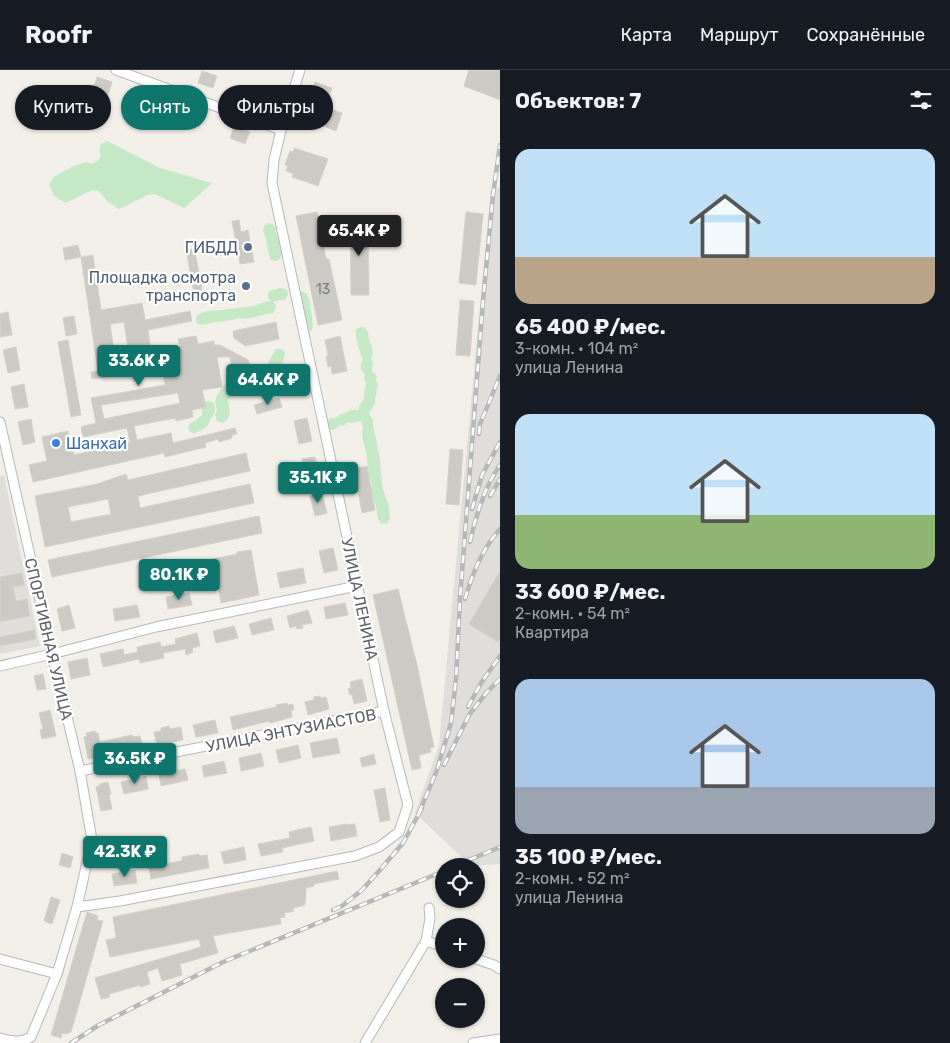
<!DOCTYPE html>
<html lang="ru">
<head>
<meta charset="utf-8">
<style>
  :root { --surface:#171b24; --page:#20242c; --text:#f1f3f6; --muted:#9ea1a6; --line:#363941; --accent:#0f766e }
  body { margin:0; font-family:Rubik,sans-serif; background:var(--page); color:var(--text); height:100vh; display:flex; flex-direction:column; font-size:19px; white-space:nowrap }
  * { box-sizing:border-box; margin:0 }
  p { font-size:16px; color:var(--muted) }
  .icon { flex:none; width:28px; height:28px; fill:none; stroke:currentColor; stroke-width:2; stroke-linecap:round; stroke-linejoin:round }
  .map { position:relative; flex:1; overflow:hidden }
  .panel { display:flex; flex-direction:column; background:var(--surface); width:450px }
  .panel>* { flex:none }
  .hud { position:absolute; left:15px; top:15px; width:410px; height:45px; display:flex; gap:10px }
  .buttons { position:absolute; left:435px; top:788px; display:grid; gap:10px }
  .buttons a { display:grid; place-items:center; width:50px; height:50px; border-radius:50%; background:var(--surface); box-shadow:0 1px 4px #0004; font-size:25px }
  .price { position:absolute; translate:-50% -42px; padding:0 11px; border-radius:5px; background:var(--accent); color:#fff; font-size:16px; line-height:32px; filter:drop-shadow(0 1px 2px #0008) }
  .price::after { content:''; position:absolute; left:50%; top:30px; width:15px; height:11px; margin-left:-8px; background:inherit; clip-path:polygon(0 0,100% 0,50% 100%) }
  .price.on { background:#222; color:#fff }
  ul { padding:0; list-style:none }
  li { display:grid; align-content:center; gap:10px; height:265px; padding:0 15px }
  li span { display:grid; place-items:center; height:155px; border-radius:15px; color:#555 }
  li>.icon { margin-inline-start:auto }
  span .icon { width:90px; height:90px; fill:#fffc; stroke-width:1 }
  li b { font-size:21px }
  h2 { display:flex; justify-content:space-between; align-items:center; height:60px; padding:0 15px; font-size:21px }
  .chip { padding:0 18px; border-radius:22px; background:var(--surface); box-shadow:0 1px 4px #0004; font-size:18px; line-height:45px }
  .chip.on { background:var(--accent); color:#fff }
  header { display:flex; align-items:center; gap:30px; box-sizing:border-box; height:70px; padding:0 25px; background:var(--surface); border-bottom:1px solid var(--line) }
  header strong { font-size:24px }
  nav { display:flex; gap:28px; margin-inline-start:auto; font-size:18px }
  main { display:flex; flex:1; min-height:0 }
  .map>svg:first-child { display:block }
</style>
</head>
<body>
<header>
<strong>Roofr</strong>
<nav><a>Карта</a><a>Маршрут</a><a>Сохранённые</a></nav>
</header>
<main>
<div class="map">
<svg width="500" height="973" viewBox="0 0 500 973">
  <rect width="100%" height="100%" fill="#f1efe8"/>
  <g fill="#e0deda">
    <path d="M500 117V794L471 796 415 743 439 675 491 120Z"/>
    <path d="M4 405 40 576 0 584V406Z"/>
  </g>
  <g fill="#c5e8c5">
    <path d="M107 71 160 98 212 113 184 138C174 133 165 129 155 124L148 125 119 139 107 131 99 121 92 120 66 133 54 126 49 114 55 106 74 96 86 92 92 94 100 89V75Z"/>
    <path d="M269 153 272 154 276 158 275 162C278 166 282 181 281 186 280 190 278 190 275 191L270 189C268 181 267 168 263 161L264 156Z"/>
    <path d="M279 218H282L287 220 288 225 285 230H279L273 232C277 236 277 239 273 243 261 244 250 251 237 248 231 251 224 251 217 252 210 252 192 261 197 245 204 240 214 241 223 240 233 238 242 238 253 236 259 234 265 232 271 231L268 227C268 218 274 221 279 218Z"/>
    <path d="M302 221 307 224C310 230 314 254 312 260L307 263 298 224Z"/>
    <path d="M361 257H364L368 262C368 271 376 281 371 289L373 292 372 301 377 306 376 311 378 314 375 330V334L369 343 370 345 373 350C373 358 375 365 377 373 379 384 381 395 381 406 382 408 382 411 382 414 383 421 387 429 389 437 390 441 389 445 390 449L387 453 384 454 381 453 378 449 376 436 373 428 371 419 372 415 369 405 366 381 362 366 363 356 361 351 351 353 348 352 343 356 339 355 338 357 333 360 328 358 327 352 330 348H336L340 344 346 343 351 340H359V336L364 329V325L366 312 364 309 365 304 361 299V293L363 289C359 282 355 266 356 259Z"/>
    <path d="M276 279C294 277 280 299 274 304 269 308 248 318 242 318L239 321 235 322 228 330C229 339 233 348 222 353L217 351 215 345C219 338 214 335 216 328 217 325 223 315 226 314 227 313 229 313 230 313L233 310H238C245 300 259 302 267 294 271 290 272 284 276 279Z"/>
    <path d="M206 331C218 330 217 344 210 349 209 356 206 358 200 361 193 364 190 365 188 356L192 352 195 351 202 345V336Z"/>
  </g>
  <g fill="#cccac5" stroke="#d6d1c6" fill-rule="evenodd">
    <path d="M469 0H500V30L464 16Z"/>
    <path d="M202 1 217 6 213 18 198 13Z"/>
    <path d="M97 7 112 12 108 25 93 20Z"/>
    <path d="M315 12 332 18 325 37 342 43 336 61 303 48Z"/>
    <path d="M247 17 263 22 259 35 244 30Z"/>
    <path d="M143 23 163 31 159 43 138 35Z"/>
    <path d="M188 40 204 45 199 57 184 52Z"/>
    <path d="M234 56 250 62 245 74 230 68Z"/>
    <path d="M294 78 328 89 318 116 292 107 293 104 286 101 288 96 285 95 290 81 293 82Z"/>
    <path d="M317 142 326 189H329L342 250 318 255 296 146Z"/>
    <path d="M466 142 483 144 476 215 459 213Z"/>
    <path d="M350 149H368L369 225H351Z"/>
    <path d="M239 150 241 162 248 160 254 192 240 194 232 151Z"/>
    <path d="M78 175 81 187 65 190 63 178Z"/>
    <path d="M194 179 200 206 220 202 222 210 201 214 202 222 194 223 186 180Z"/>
    <path d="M93 185 101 240 142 233 145 250 190 241 192 251 148 260 151 282 180 277 178 269 196 266 198 274 214 271V275H220L248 290 250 296 245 297 247 305 234 308 230 287H217L222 317 202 320 206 337 192 340 193 347 176 351 175 348 134 356 137 370 171 363 173 373 235 358 237 364 232 365V368L219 372 218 369 205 373 206 377 165 387 164 383 33 412 29 395 47 391 42 367 68 361 74 385 130 372 127 358 83 367 81 357 96 353 91 328 165 315 162 298 92 309 91 302 98 301 81 187ZM124 252 129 285 115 288 110 254ZM178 323 180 333 104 349 101 335Z"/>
    <path d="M460 230 474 231 470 286 456 285Z"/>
    <path d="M8 242 12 265 0 267V244Z"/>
    <path d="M74 246 77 264 66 266 63 248Z"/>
    <path d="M276 252 279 269 245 276 234 268 233 261Z"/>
    <path d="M340 266 347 301 332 304 331 296 328 297 326 287 328 286 325 270Z"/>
    <path d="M68 270 81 345 71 347 58 272Z"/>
    <path d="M16 277 20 300 8 303 3 280Z"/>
    <path d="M24 314 28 337 15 339 11 317Z"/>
    <path d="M279 328 282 337 257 344 254 335Z"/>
    <path d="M307 348 312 371 299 374 294 351Z"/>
    <path d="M31 349 35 372 23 375 18 352Z"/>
    <path d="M450 379 463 380 459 435 446 434Z"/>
    <path d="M246 383 250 401 138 426 140 438 250 414 254 433 45 477 35 426 97 414 126 404 128 410ZM108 429 111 444 71 452 68 437Z"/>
    <path d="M315 387 319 407 307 410 302 389Z"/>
    <path d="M367 396 375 440 362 443 354 399Z"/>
    <path d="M322 423 327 443 315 446 310 426Z"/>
    <path d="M259 446 262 463 52 507 48 490Z"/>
    <path d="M333 478 338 500 324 503 319 481Z"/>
    <path d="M251 480 259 525 221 533 213 489 237 484V482Z"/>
    <path d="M303 498 306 513 280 518 277 503Z"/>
    <path d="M500 501V568L498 572 469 554Z"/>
    <path d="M22 503 24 515 13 517 16 531 27 529 30 546 0 552V507Z"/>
    <path d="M398 519 417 595 434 677 430 678 431 682 419 685 421 698 412 700 373 525Z"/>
    <path d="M189 523 192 535 168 539 166 527Z"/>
    <path d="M345 533 348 545 326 549 324 537Z"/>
    <path d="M69 535 75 558 62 561 57 539Z"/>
    <path d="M137 535 140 547 115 551 113 539Z"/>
    <path d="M308 540 312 553 302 555 303 558 297 559 296 556 290 558 287 546Z"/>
    <path d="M271 548 274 560 252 565 249 554Z"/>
    <path d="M234 556 238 568 216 573 213 561Z"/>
    <path d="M34 560 36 569 0 576V567Z"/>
    <path d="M197 563 200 576 192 578 193 582 186 585 185 579 163 583 164 588 140 593 139 589 103 597 100 584 123 579 124 585 138 582 137 577 160 572 161 577 176 574 175 569Z"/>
    <path d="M87 588 90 605 71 609 68 592Z"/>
    <path d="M43 604 46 619 37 620 34 606Z"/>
    <path d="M362 609 367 631 354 634 352 624 350 625 348 619 351 618 350 612Z"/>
    <path d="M320 626V628L326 627 329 639 308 645 305 632 314 630V627Z"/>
    <path d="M287 633 288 635 293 634 294 640H291L292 647 270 653 269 651 233 660 230 647 276 637V635Z"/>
    <path d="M50 640 56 666 42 669 40 660 43 659 39 643Z"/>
    <path d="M215 650 218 663 196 667 193 655Z"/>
    <path d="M169 656 170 659 181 657 183 670 157 675 154 662 161 661V658Z"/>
    <path d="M95 661 96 663H98L100 672 132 665 133 667 140 666 143 678 115 684 113 677 100 679 102 689 96 691 95 688 88 689 84 667 87 666 86 663Z"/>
    <path d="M337 668 340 683 313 688 310 673Z"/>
    <path d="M298 675 301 688 279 693 276 680Z"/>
    <path d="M261 683 264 696 241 701 239 688Z"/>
    <path d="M374 684 376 694 362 697 360 688Z"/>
    <path d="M224 691 227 703 204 707 202 696Z"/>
    <path d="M185 699 188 710 161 716 159 705Z"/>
    <path d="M146 706 148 719 124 724 121 712Z"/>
    <path d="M108 712 111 724 109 725 112 739 101 741 96 717 100 716 99 714Z"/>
    <path d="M385 718 390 750 380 752 374 720Z"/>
    <path d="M347 754V755L355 754 357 766 331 771 329 757Z"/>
    <path d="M311 757 314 771 282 778 283 782 261 786 258 774 290 768 289 762Z"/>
    <path d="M244 777 246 790 224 794 221 782Z"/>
    <path d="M62 783 73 787 70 798 59 795Z"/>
    <path d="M199 784V786L207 785 209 798 151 809 149 797 181 791 182 790V787Z"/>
    <path d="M135 800 137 813 114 816 112 804Z"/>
    <path d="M337 801 339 809 314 814V816L306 818 305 835 293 838 294 841 284 843 285 847 280 848 281 854 213 866 218 883 180 894 182 905 162 911 158 898 147 902 150 914 141 917 140 915 109 924 110 927 101 929 95 908 201 877 199 869 110 887 106 870 116 868 113 847Z"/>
    <path d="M51 827 60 830 52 854 44 851Z"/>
    <path d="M87 842 98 846 97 850 103 851 71 962 66 964 62 963 61 968 51 965Z"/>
  </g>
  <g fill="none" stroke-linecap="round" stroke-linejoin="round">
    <defs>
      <g id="minor">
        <path d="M116 0 281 60"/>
        <path d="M0 352 52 584 80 701 92 770 77 837 57 904 31 967C21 973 12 971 0 968"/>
        <path d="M0 596 52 584 156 557 357 516"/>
        <path d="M80 701 384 641"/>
        <path d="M77 837 120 831 355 786 379 777 399 762 408 735 384 641 272 113 274 90 281 60 300 0"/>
        <path d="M426 871 430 848 429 838"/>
        <path d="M0 889 57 904"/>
        <path d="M476 889 494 895 500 899"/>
        <path d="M365 973 426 871 444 877"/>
        <path d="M473 973 500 969"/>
      </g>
    </defs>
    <use href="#minor" stroke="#b5b8bc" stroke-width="11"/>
    <use href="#minor" stroke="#fff" stroke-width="9"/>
    <defs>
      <g id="rail">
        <path d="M479 364 480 354 500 306"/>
        <path d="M490 426 500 409"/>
        <path d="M472 439 482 405 500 372"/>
        <path d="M470 472C476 445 484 418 500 395"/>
        <path d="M465 529C472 504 483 478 500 459"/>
        <path d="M468 637 481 613 500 586"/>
        <path d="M444 695 469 645 487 622 500 609"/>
        <path d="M419 743 437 700 451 653 456 609 460 529 483 231 493 125 500 75"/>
        <path d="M454 796 500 777"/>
        <path d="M333 840 342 836 362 820 380 800 403 773 422 738"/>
        <path d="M71 973 99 955 223 892 444 801"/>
      </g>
    </defs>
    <use href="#rail" stroke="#b6b7b8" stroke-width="4.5"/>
    <use href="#rail" stroke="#fff" stroke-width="2.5" stroke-dasharray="8" stroke-linecap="butt"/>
  </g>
  <g fill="#5c6f8a" stroke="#fff" stroke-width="2">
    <circle cx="248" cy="177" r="5"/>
    <circle cx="246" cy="216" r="5"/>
  </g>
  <circle fill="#3f7fe0" stroke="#fff" stroke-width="2" cx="56" cy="373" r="5"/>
  <g text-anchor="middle" stroke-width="4.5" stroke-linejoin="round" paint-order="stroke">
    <g font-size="14" fill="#7a7d7f">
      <text x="323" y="224">13</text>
    </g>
    <g font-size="16" fill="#4e5e75" stroke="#fff" text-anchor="end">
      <text x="238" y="183">ГИБДД</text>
      <text x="236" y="213">Площадка осмотра<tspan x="236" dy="18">транспорта</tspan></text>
    </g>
    <g font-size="16" fill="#366cbe" stroke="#fff" text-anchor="start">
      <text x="66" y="379">Шанхай</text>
    </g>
    <g font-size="16" fill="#5f6368" stroke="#fff">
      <text transform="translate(360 529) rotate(78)" y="6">УЛИЦА ЛЕНИНА</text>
      <text transform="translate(49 569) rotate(77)" y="6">СПОРТИВНАЯ УЛИЦА</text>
      <text transform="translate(291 660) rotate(-11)" y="6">УЛИЦА ЭНТУЗИАСТОВ</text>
    </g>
  </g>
</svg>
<div class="buttons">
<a><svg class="icon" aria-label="locate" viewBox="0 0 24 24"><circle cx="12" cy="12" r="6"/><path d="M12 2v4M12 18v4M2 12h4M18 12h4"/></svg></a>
<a>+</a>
<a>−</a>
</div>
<b class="price on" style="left:359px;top:187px">65.4K ₽</b>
<b class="price" style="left:139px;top:317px">33.6K ₽</b>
<b class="price" style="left:268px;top:336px">64.6K ₽</b>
<b class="price" style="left:318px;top:434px">35.1K ₽</b>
<b class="price" style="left:179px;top:531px">80.1K ₽</b>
<b class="price" style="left:135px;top:715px">36.5K ₽</b>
<b class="price" style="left:125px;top:808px">42.3K ₽</b>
<div class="hud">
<a class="chip">Купить</a>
<a class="chip on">Снять</a>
<a class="chip">Фильтры</a>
</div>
</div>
<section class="panel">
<h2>Объектов: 7<svg class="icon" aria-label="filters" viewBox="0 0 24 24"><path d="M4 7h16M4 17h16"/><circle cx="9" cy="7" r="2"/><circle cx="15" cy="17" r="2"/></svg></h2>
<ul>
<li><span style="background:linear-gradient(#bfe0f5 70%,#b9a48a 0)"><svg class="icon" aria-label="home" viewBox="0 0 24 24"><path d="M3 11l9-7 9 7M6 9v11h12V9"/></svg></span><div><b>65 400 ₽/мес.</b><p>3-комн. · 104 m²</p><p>улица Ленина</p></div></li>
<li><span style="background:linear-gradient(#bfe0f5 65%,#8fb573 0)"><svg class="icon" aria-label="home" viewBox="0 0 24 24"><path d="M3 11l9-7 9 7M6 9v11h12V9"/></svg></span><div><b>33 600 ₽/мес.</b><p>2-комн. · 54 m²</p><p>Квартира</p></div></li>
<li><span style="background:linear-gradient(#a9c7e8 70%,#9aa5b1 0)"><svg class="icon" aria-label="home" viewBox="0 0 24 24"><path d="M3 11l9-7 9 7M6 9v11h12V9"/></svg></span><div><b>35 100 ₽/мес.</b><p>2-комн. · 52 m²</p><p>улица Ленина</p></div></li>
</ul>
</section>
</main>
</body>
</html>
